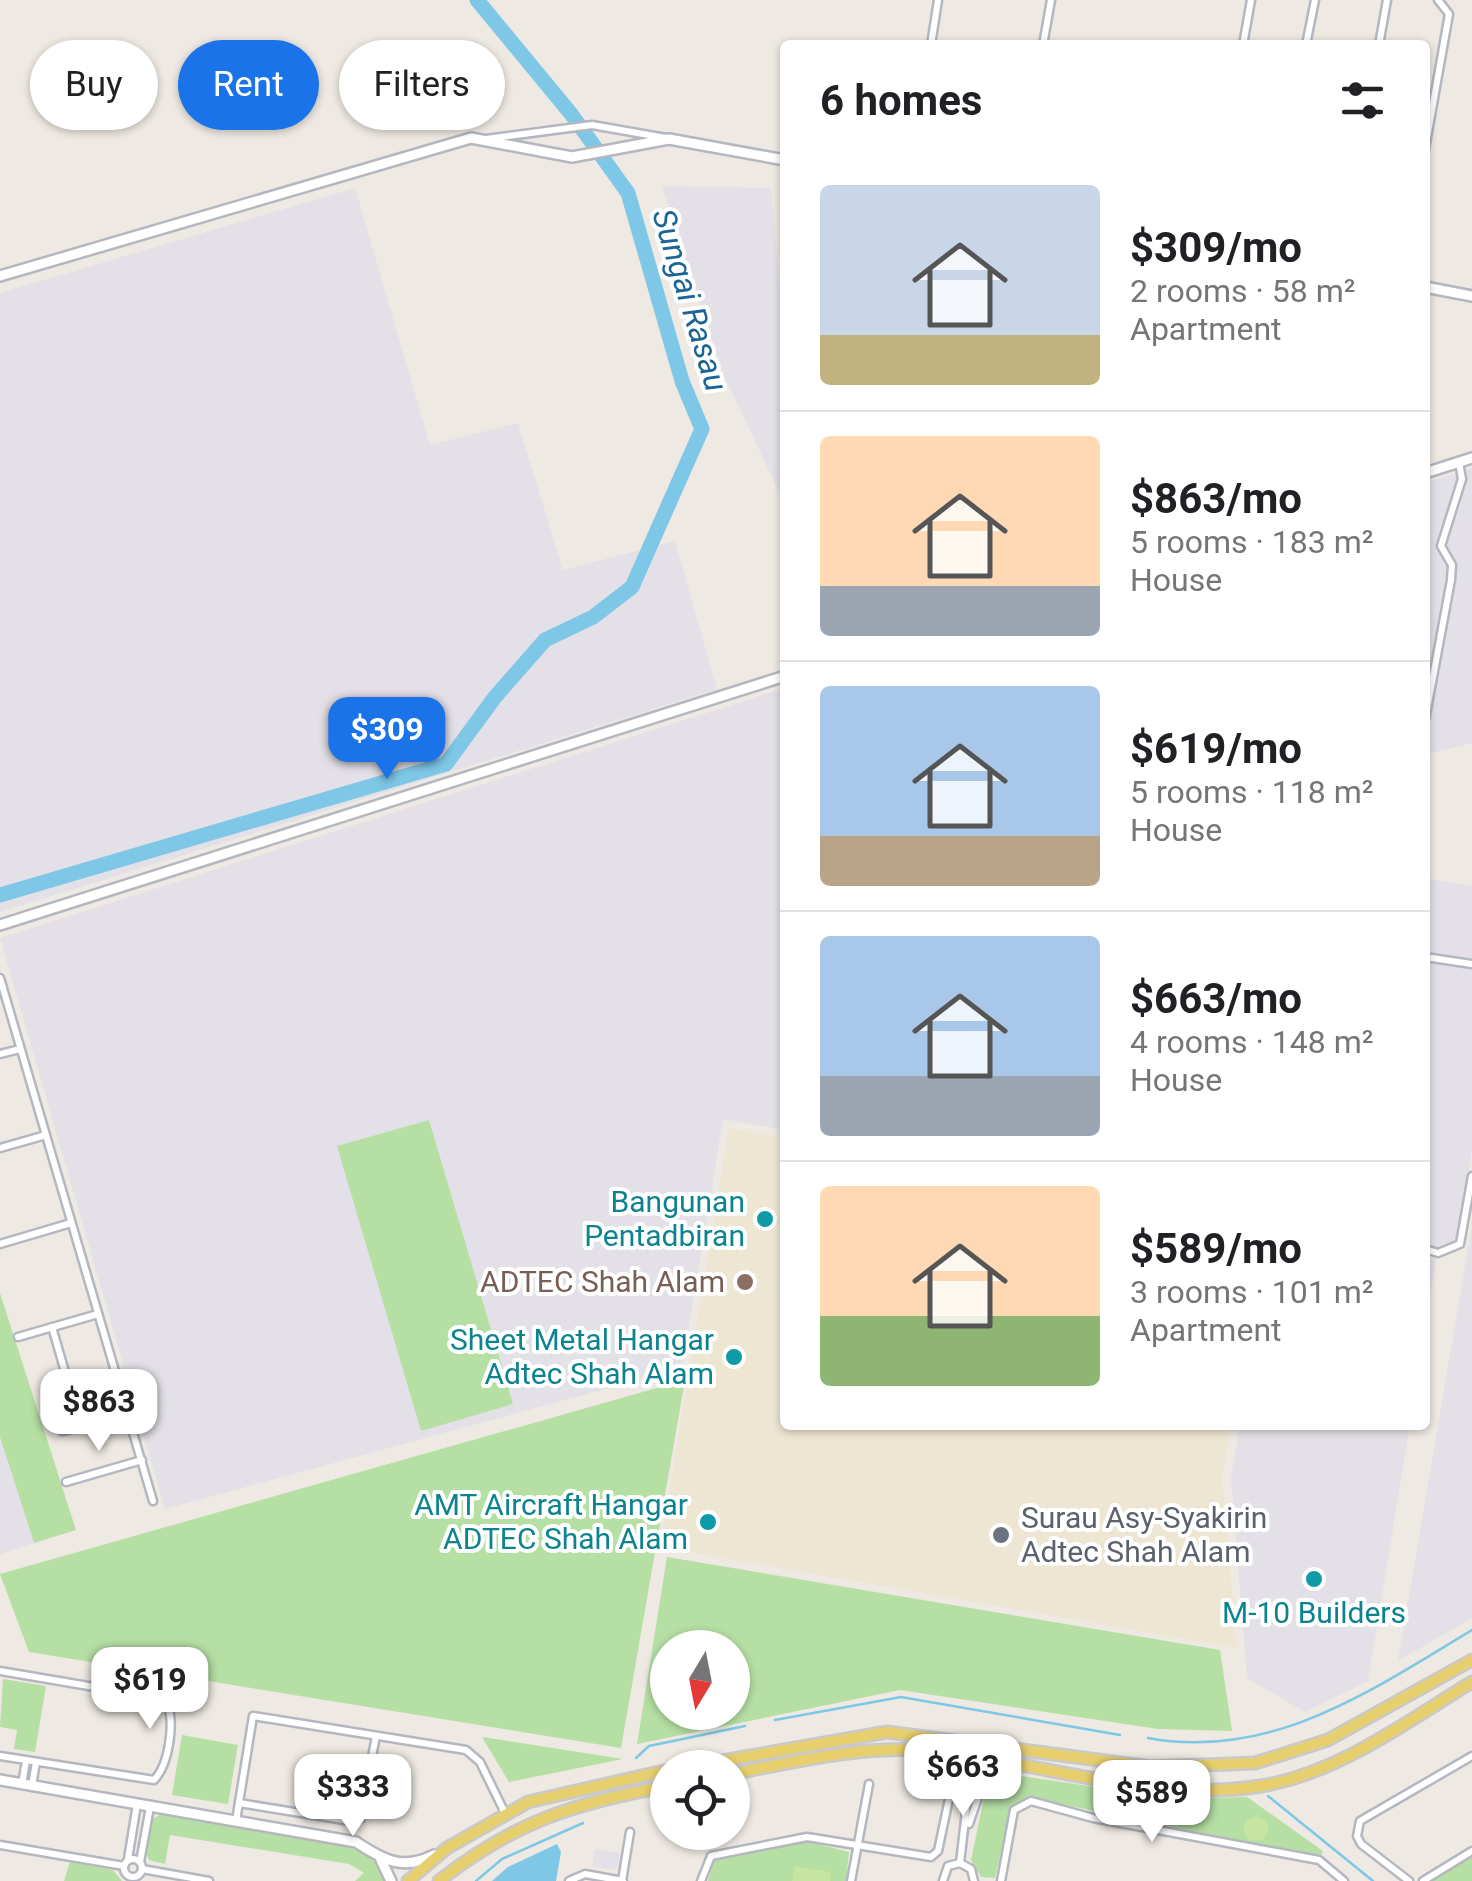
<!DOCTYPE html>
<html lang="en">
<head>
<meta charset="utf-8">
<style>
  :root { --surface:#fff; --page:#f2f2f2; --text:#202124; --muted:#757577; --line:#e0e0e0; --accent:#1a73e8 }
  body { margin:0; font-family:Roboto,sans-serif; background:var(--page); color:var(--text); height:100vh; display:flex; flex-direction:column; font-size:38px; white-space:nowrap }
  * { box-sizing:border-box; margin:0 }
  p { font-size:32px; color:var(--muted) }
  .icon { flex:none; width:55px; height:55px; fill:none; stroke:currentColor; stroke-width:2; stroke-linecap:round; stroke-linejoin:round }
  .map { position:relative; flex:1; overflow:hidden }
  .side { position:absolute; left:780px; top:40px; width:650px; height:1390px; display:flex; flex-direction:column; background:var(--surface); border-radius:10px; box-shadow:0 2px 8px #0004 }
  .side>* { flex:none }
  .top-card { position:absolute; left:30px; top:40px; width:600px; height:90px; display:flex; gap:20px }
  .needle { width:65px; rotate:190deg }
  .buttons { position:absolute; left:650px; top:1630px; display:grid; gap:20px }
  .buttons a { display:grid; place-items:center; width:100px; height:100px; border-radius:50%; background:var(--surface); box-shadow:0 2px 8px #0004; font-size:50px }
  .price { position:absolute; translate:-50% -85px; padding:0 22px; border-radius:20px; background:#fff; color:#222; font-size:32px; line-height:65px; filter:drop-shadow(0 2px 5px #0008) }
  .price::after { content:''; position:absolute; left:50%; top:60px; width:30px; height:22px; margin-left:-15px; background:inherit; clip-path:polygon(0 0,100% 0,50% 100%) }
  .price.current { background:var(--accent); color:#fff }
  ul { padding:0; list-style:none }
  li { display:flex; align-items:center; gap:30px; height:250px; padding:0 40px }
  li+li { border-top:2px solid var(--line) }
  li span { display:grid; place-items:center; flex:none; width:280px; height:200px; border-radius:10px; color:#555 }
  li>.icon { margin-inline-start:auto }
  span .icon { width:120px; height:120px; fill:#fffc; stroke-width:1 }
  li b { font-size:42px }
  h2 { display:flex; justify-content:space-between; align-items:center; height:120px; padding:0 40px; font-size:42px }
  .pill { padding:0 35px; border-radius:45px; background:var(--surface); box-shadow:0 2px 8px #0004; font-size:35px; line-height:90px }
  .pill.current { background:var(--accent); color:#fff }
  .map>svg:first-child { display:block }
</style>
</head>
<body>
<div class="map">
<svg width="1472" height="1881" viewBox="0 0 1472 1881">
  <rect width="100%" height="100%" fill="#eee9e2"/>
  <g fill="#e3e1e7">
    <path d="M662 186 771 188 785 352V504L723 374Z"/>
    <path d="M355 188 430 445 518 423 563 570 675 541 717 689 0 912V293Z"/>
    <path d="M1472 468V743L1425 755V483Z"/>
    <path d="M785 688V1130L723 1119 682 1368 165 1509 0 938Z"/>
    <path d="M1425 878 1472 886V1150L1458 1241 1438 1250 1425 1246Z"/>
    <path d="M1472 1225V1618L1398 1661Z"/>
    <path d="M1425 1257 1436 1259 1425 1330Z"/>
    <path d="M1240 1425H1410L1368 1681 1305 1712 1247 1678 1231 1477Z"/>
    <path d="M0 1437 34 1543 0 1554Z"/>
    <path d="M595 1849 620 1853 618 1866 612 1870 592 1866Z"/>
  </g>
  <path fill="#ede6d3" d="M729 1128 785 1139V1425H1231L1222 1477 1237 1648 660 1547Z"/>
  <g fill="#b5dfa3" fill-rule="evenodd">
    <path d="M429 1120 513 1404 421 1431 337 1146Z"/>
    <path d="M0 1293 76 1530 34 1543 0 1437Z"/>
    <path d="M685 1380 621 1748 29 1652 0 1574Z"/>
    <path d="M667 1557 1220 1650 1232 1731 1158 1729 900 1690 637 1744ZM668 1648H732V1712H668Z"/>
    <path d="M3 1679 46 1686 35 1752 14 1749 17 1730 0 1727Z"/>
    <path d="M182 1735 238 1745 228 1804 172 1795Z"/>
    <path d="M482 1737 623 1759 509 1782Z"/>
    <path d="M1000 1773 1178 1799 1247 1797 1323 1851 1320 1857 1031 1798 1011 1806 995 1878 981 1877 971 1860 986 1788Z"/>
    <path d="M161 1814 356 1847 383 1868 388 1881H355L364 1873 349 1864 170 1835 165 1864 149 1860 146 1853 151 1820Z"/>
    <path d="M806 1841 849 1852 846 1881H708L715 1858Z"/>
    <path d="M1472 1856V1881H1432L1434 1879Z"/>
    <path d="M70 1862 113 1870 122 1881H64Z"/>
  </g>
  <g fill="#c5e5a0">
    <circle cx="1256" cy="1829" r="12"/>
    <path d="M795 1866 831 1872 830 1881H792Z"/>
  </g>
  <path fill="#7ec7e6" d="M557 1844 561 1852 556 1881H492L508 1867Z"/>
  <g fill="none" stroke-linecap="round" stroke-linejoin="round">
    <g stroke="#7ec7e6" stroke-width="2.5">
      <path d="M775 1720 901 1697 1120 1735"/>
      <path d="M1148 1738C1271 1761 1372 1690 1472 1630"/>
      <path d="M636 1758 649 1746 745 1726"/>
      <path d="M1268 1796 1373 1881"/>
      <path d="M476 1881 502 1859 583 1823"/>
    </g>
    <path stroke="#7ec7e6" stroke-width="15" d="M0 895 446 764 495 697 545 640 593 617 632 587 702 429 682 381 628 193 572 115 477 0"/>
    <defs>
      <g id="minor">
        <path d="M931 45 938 0"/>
        <path d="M1043 45 1051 0"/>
        <path d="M1243 45 1251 0"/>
        <path d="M1306 45 1315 0"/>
        <path d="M1379 45 1387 0"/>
        <path d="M486 139 592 125 666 138"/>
        <path d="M1425 149 1449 14 1438 0"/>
        <path d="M1425 720 1451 580 1452 565 1441 546 1462 479 1459 462"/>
        <path d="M1425 957 1472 964"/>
        <path d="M0 978 153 1501"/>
        <path d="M0 1054 20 1049"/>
        <path d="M0 1148 46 1135"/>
        <path d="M0 1244 71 1223"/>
        <path d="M1425 1249 1438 1253 1460 1244 1472 1176"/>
        <path d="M52 1327 81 1427"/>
        <path d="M18 1337 98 1314"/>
        <path d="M48 1396 55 1426 62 1431 128 1417"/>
        <path d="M66 1482 142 1460"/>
        <path d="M0 1671 159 1698 167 1703C175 1723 169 1765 154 1780L0 1756"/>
        <path d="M22 1784 26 1761"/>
        <path d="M32 1786 36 1762"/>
        <path d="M239 1803 350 1821 360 1819 376 1736"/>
        <path d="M236 1821 253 1716 466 1750 480 1762 505 1813"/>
        <path d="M969 1824 982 1786"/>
        <path d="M0 1845 124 1866"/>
        <circle cx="133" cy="1868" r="9"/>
        <path d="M128 1859 137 1804"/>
        <path d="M140 1862 150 1807"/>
        <path d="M960 1863 969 1785"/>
        <path d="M142 1869 209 1881"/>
        <path d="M569 1881 585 1874 623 1881"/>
        <path d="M622 1881 630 1832"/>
        <path d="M701 1881 711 1856 807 1837 931 1857 938 1851 950 1794 945 1785"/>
        <path d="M851 1881 869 1784"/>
        <path d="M943 1881 948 1866 960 1863 971 1869 974 1881"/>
        <path d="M1001 1881 1014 1810 1031 1801 1093 1818 1319 1860 1344 1881"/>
        <path d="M1409 1881 1361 1844 1357 1836 1360 1821 1472 1756"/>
        <path d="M1423 1881 1472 1851"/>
      </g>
      <g id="tertiary">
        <path d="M0 276 471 138 572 157 669 139 785 160"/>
        <path d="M1425 287 1472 296"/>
        <path d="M0 1780 356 1842C383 1860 403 1871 434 1855"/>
        <path d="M381 1860 391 1881"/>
      </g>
      <g id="secondary">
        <path d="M1425 473 1472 458"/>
        <path d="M0 925 785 676"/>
      </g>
      <g id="primary">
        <path d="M948 1754 962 1767 969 1785"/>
        <path d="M682 1768 887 1732 1151 1767 1255 1763 1328 1740 1472 1660"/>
        <path d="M732 1774C801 1760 873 1743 944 1752 1049 1765 1154 1803 1261 1786 1339 1773 1406 1722 1472 1682"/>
        <path d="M982 1785 995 1772 1012 1764"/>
        <path d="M982 1786 985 1758"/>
        <path d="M408 1881 447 1848 528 1802 668 1770"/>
        <path d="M439 1881C514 1822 574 1803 668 1786"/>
      </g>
    </defs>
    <use href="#minor" stroke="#b5b7c0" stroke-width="11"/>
    <use href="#tertiary" stroke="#b5b7c0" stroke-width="14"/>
    <use href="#secondary" stroke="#b5b7c0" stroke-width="14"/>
    <use href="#primary" stroke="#c9c9c9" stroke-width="15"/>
    <use href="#minor" stroke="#fff" stroke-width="6"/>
    <use href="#tertiary" stroke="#fff" stroke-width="9"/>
    <use href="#secondary" stroke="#fff" stroke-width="9"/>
    <use href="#primary" stroke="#e7cf6e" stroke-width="10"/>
  </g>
  <g fill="#0f9aa8" stroke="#fff" stroke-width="4">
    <circle cx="765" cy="1219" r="10"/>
    <circle cx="734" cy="1357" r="10"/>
    <circle cx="708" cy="1522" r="10"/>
    <circle cx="1314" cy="1579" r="10"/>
  </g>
  <circle fill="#8d6e63" stroke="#fff" stroke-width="4" cx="745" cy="1282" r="10"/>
  <circle fill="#6b7280" stroke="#fff" stroke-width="4" cx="1001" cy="1535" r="10"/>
  <g text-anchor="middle" stroke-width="8" stroke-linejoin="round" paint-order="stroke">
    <g font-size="30" fill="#0d838f" stroke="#fff" text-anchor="end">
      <text x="745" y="1212">Bangunan<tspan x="745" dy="34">Pentadbiran</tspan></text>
      <text x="714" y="1350">Sheet Metal Hangar<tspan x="714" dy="34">Adtec Shah Alam</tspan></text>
      <text x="688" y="1515">AMT Aircraft Hangar<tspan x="688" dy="34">ADTEC Shah Alam</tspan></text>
      <text x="1314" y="1623" text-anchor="middle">M-10 Builders</text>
    </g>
    <g font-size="30" fill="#785e54" stroke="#fff" text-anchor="end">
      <text x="725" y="1292">ADTEC Shah Alam</text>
    </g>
    <g font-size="30" fill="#5b616d" stroke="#fff" text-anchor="start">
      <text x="1021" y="1528">Surau Asy-Syakirin<tspan x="1021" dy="34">Adtec Shah Alam</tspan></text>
    </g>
    <g font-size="32" font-style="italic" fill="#196696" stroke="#fff">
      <text transform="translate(690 300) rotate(73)" y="11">Sungai Rasau</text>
    </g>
  </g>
</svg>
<div class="buttons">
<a><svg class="needle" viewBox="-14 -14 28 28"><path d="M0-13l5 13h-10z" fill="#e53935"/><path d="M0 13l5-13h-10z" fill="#757577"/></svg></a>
<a><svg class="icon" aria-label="locate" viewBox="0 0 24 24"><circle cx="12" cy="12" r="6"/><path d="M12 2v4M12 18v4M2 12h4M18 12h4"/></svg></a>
</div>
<b class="price current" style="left:387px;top:782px">$309</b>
<b class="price" style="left:99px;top:1454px">$863</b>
<b class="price" style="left:150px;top:1732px">$619</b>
<b class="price" style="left:963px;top:1819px">$663</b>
<b class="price" style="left:353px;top:1839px">$333</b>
<b class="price" style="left:1152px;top:1845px">$589</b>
<div class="top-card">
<a class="pill">Buy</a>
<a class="pill current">Rent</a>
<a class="pill">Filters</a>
</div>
<section class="side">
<h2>6 homes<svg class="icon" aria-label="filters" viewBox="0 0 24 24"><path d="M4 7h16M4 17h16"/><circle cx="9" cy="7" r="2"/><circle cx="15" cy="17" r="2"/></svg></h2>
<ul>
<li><span style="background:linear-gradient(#c9d6e8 75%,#c2b280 0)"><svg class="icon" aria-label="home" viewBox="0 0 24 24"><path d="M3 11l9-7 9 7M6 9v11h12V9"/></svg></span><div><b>$309/mo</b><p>2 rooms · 58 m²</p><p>Apartment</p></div></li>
<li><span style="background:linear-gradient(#ffd9b3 75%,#9aa5b1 0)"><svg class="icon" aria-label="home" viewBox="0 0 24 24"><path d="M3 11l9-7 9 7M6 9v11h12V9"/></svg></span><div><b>$863/mo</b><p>5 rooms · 183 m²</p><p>House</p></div></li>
<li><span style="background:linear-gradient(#a9c7e8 75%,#b9a48a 0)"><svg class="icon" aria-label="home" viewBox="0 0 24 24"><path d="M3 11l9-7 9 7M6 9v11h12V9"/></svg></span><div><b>$619/mo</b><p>5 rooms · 118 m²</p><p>House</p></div></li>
<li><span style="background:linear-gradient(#a9c7e8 70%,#9aa5b1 0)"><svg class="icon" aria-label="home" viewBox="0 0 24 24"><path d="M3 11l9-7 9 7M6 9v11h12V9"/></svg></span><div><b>$663/mo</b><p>4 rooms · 148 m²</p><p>House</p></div></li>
<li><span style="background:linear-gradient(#ffd9b3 65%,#8fb573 0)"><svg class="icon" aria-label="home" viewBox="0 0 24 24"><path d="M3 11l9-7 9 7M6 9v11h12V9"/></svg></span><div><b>$589/mo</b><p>3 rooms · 101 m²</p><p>Apartment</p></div></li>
</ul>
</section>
</div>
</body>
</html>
